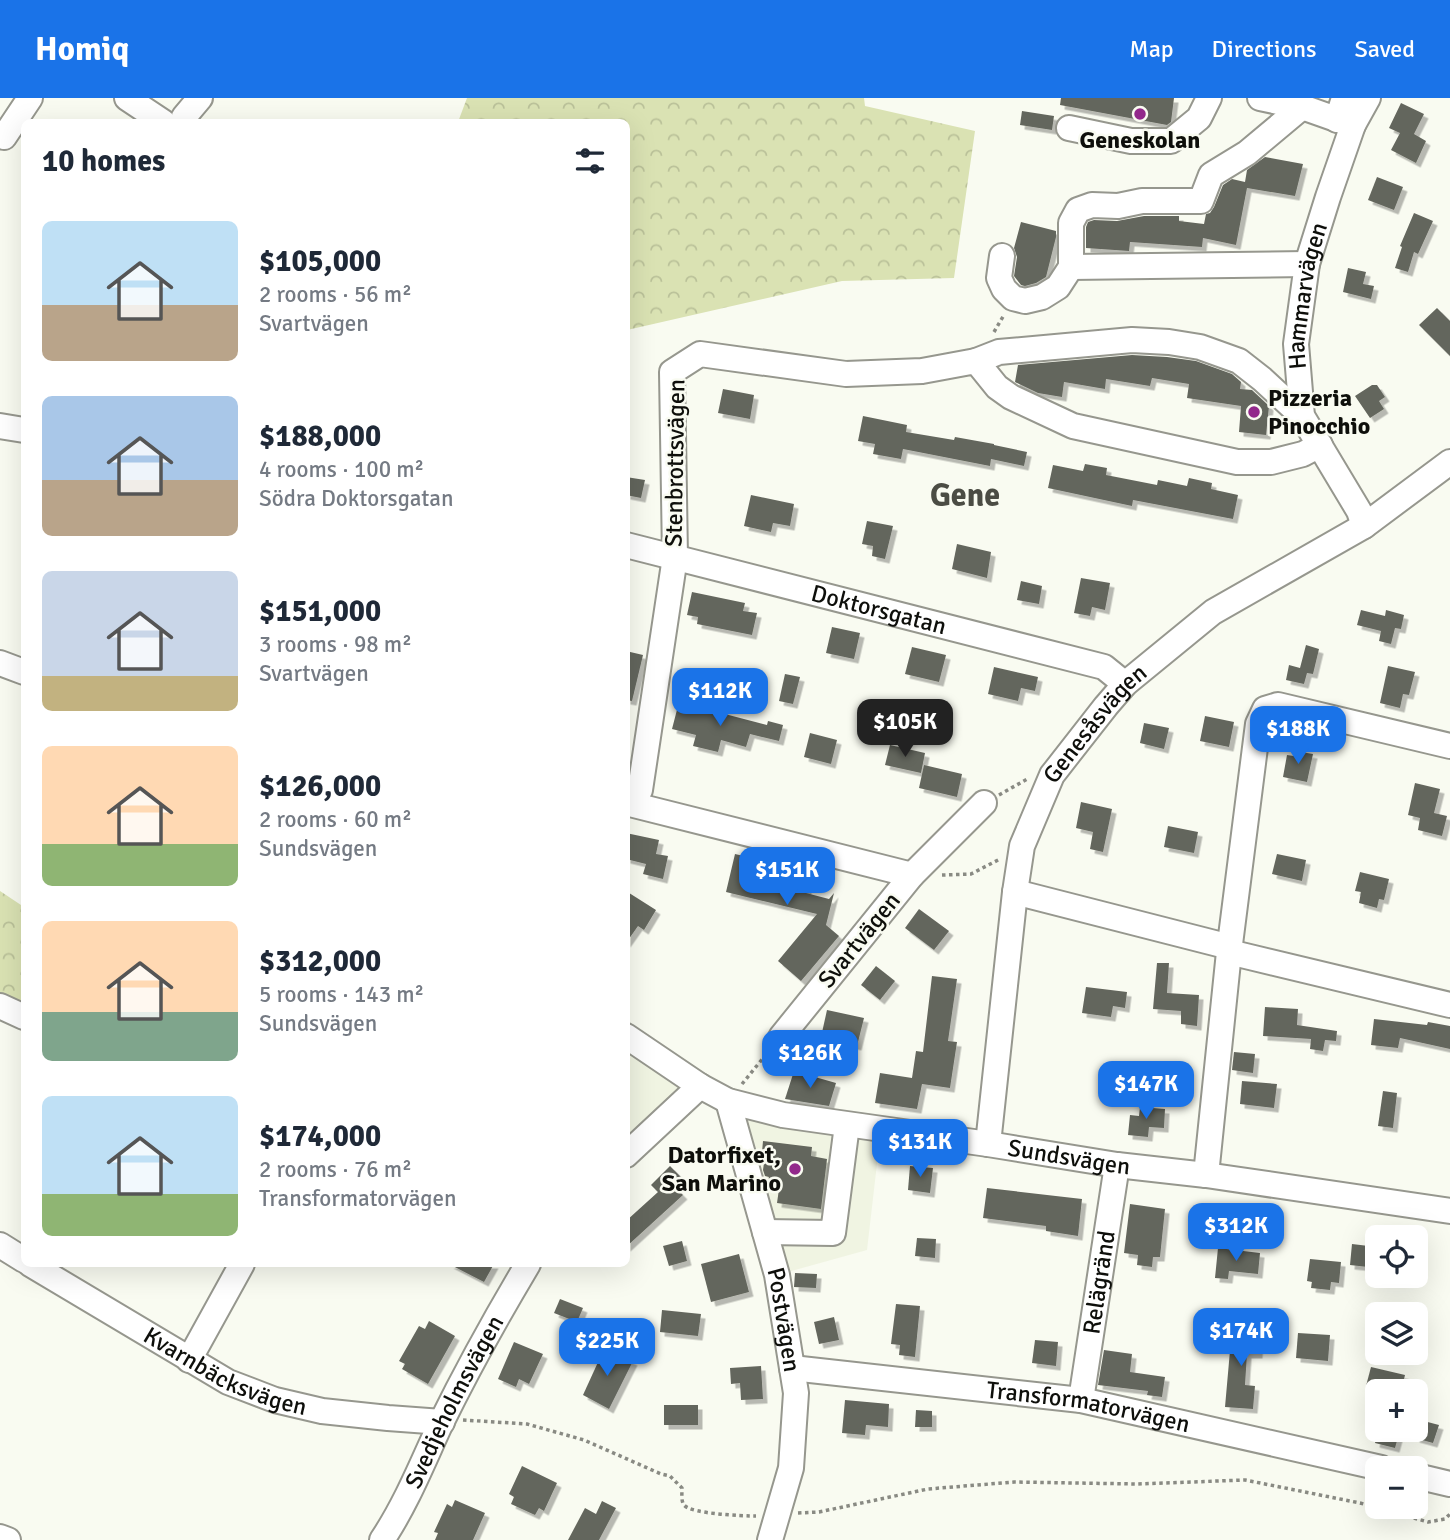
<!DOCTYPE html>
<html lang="en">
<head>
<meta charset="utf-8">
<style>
  :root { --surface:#fff; --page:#f2f2f3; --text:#1f2937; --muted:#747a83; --accent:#1a73e8 }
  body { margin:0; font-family:Signika,sans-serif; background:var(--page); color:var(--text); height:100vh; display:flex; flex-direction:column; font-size:26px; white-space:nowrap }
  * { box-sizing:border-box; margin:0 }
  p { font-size:23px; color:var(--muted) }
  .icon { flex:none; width:38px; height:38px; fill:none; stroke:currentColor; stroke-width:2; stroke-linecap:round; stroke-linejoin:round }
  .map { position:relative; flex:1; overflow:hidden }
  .sheet { position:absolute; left:21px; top:21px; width:609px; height:1148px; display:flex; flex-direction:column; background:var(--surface); border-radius:10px; box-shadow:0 7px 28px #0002 }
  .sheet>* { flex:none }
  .controls { position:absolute; left:1365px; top:1127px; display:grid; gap:14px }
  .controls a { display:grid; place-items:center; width:63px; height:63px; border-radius:10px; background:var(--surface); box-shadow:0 7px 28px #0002; font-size:35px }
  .price { position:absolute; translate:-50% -60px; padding:0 16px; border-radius:14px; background:var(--accent); color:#fff; font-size:23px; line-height:46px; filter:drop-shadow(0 2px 4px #0008) }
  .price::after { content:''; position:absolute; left:50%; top:42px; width:21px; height:16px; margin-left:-10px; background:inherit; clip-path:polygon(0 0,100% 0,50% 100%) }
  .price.selected { background:#222; color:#fff }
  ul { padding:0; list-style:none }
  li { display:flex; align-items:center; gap:21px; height:175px; padding:0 21px }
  li span { display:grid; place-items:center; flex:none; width:196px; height:140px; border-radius:10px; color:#555 }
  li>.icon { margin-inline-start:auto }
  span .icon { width:84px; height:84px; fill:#fffc; stroke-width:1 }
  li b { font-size:30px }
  h2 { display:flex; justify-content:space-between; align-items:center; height:84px; padding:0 21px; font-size:30px }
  header { display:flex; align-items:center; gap:42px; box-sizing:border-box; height:98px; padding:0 35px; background:var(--accent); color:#fff }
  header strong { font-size:33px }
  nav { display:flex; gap:38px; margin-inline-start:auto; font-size:24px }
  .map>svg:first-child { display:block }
</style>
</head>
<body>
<header>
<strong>Homiq</strong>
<nav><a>Map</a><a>Directions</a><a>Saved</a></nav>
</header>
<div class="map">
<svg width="1450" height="1442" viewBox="0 0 1450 1442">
  <defs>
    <pattern id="forest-crowns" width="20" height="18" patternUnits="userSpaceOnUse" patternTransform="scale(1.75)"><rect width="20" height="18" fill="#dae2b3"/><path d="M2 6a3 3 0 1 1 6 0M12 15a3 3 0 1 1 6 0" fill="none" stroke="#bac199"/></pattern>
    <filter id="shadow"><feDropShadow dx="4.5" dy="4.5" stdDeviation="0" flood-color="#0004"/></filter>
  </defs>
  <rect width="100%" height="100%" fill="#f9fbf1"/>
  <g fill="#f0f4e2">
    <path d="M627 938 700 988 627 1057Z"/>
    <path d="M728 1003 881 1031 867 1152 777 1177Z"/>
  </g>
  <g fill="url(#forest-crowns)">
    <path d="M467 0H864L865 8 975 33 954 180 842 183 627 232 626 24H458Z"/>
    <path d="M0 793 24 809V919L0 908Z"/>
  </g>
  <g fill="#64665d" filter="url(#shadow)">
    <path d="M1061 0H1174L1171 24 1167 27 1060 7Z"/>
    <path d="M1401 5 1424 16 1414 36 1426 43 1416 65 1391 52 1400 35 1389 30Z"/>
    <path d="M1022 13 1054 18 1052 32 1020 27Z"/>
    <path d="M1265 59 1303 66 1295 98 1247 90 1236 147 1203 140 1202 149 1130 144 1129 153 1086 150V129L1088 124 1094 122 1117 123 1144 118H1179V123L1204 126 1206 116 1210 115 1214 109 1223 87 1232 81 1245 84 1247 72Z"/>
    <path d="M1377 79 1403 89 1394 112 1368 102Z"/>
    <path d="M1414 115 1433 123 1418 156 1414 154 1408 174 1395 170 1402 149 1400 148Z"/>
    <path d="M1021 124 1056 133V139L1046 179 1036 185 1025 188 1021 187 1014 178 1017 159 1014 150Z"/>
    <path d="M1348 170 1366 174 1363 186 1374 188 1371 201 1343 194Z"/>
    <path d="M1437 210 1450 223V258L1419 227Z"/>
    <path d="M1132 257 1167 259 1196 263 1232 276 1241 284 1240 291 1252 292 1269 308 1266 337 1239 334 1241 308 1187 300 1189 286 1152 280 1150 288 1106 281 1105 291 1064 284 1062 299 1038 295 1015 284 1018 267Z"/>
    <path d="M1372 287H1377L1385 299 1379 303 1384 311 1370 320 1355 298Z"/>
    <path d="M723 291 754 297 750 321 718 315Z"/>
    <path d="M863 318 907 327 906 334 954 342 955 339 994 346V347L1027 354 1024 368 991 361 990 368 903 351 901 361 873 356 875 346 858 343Z"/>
    <path d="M1085 366 1107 370 1106 377 1157 387 1158 382 1187 388 1189 380 1212 385 1211 391 1238 397 1233 421 1133 402 1132 408 1048 390 1053 367 1083 373Z"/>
    <path d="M626 379 645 382 641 400 626 397Z"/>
    <path d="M751 397 794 406 790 428 773 425 771 434 744 428Z"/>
    <path d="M867 423 893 428 885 461 872 458 873 448 862 446Z"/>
    <path d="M957 446 991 454 987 480 952 471Z"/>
    <path d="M1081 480 1110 485 1105 512 1092 509 1090 518 1074 515Z"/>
    <path d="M1021 483 1042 488 1039 506 1017 502Z"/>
    <path d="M692 494 745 505 743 513 757 515 752 537 697 526 698 519 687 517Z"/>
    <path d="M1361 512 1385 518 1386 512 1404 517 1401 531 1395 530 1391 546 1379 543 1381 533 1357 527Z"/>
    <path d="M832 529 860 535 854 561 826 555Z"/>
    <path d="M1306 547 1319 551 1313 576 1307 575 1304 586 1286 582 1289 567 1300 570Z"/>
    <path d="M912 549 946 557 939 584 905 576Z"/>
    <path d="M626 553 643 557 632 603 626 602Z"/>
    <path d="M1388 568 1415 574 1409 597 1403 596 1400 610 1380 605Z"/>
    <path d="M994 569 1038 579 1035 593 1021 590 1018 603 988 596Z"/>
    <path d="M785 576 800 579 793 606 779 603Z"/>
    <path d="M679 604 767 627 768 623 783 627 779 643 750 636 746 649 721 642 718 654 693 648 696 637 672 631Z"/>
    <path d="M1205 618 1234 624 1229 649 1200 643Z"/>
    <path d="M1144 625 1169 630 1164 651 1140 645Z"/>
    <path d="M810 635 837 642 831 666 804 659Z"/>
    <path d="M890 647 925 655 921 675 885 667Z"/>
    <path d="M1295 653 1313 656 1307 684 1283 679 1287 657 1294 658Z"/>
    <path d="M924 667 962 676 957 699 919 690Z"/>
    <path d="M1415 685 1440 691 1434 715 1447 718 1442 738 1418 732 1420 720 1408 717Z"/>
    <path d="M1081 704 1112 711 1103 754 1090 751 1093 734 1076 730Z"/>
    <path d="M1168 728 1198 734 1194 755 1164 749Z"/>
    <path d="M626 735 659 742 656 756 668 758 663 781 643 776 646 766 626 761Z"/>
    <path d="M735 756 811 774 806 795 829 801 834 795 826 827 839 838 801 883 778 863 817 816 726 794Z"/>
    <path d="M1277 756 1306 762 1302 783 1272 776Z"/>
    <path d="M1360 774 1389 781 1384 802 1379 801 1377 810 1359 805 1361 794 1355 793Z"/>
    <path d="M626 793 656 812 644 832 638 828 626 845Z"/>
    <path d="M919 811 949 833 934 852 905 830Z"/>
    <path d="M1157 865H1169L1167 895 1199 897 1197 928 1181 926V913L1153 911Z"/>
    <path d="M876 868 895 883 880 902 861 887Z"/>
    <path d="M932 878 957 881 948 943 957 944 950 990 922 986 917 1011 875 1005 880 975 912 980 916 953 923 954Z"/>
    <path d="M1086 889 1127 894 1125 910 1113 908 1111 919 1082 915Z"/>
    <path d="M1265 909 1298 911 1297 927 1337 933 1336 943 1325 942 1323 953 1310 951 1311 941 1263 938Z"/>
    <path d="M827 912 864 920 857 948 821 939Z"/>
    <path d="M1374 921 1427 927 1428 924 1450 928V951L1400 940 1398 950 1371 947Z"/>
    <path d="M1234 954 1255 956 1253 975 1232 972Z"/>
    <path d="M1134 963 1159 967 1157 983 1132 980Z"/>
    <path d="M794 973 836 985 829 1008 785 1001Z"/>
    <path d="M1242 983 1277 986 1274 1010 1240 1006Z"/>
    <path d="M1383 993 1397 995 1393 1030 1378 1028Z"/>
    <path d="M1140 1009 1165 1011 1164 1030 1149 1029 1148 1039 1128 1037 1130 1017 1139 1018Z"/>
    <path d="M763 1043 812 1049 811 1058 827 1061 821 1111 777 1105 780 1084 769 1082V1079L765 1078 763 1072 764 1065H761Z"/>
    <path d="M670 1068 684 1082 676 1090 683 1097 626 1149V1123L658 1094 651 1087Z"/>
    <path d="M910 1068 933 1070 930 1095 908 1092Z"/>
    <path d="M987 1090 1082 1101 1078 1138 1046 1133V1128L983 1120Z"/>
    <path d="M1130 1106 1165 1111 1160 1159H1153L1152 1169 1137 1167 1138 1157 1124 1155Z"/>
    <path d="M917 1140 936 1141 935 1160 915 1158Z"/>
    <path d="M682 1143 687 1163 669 1168 663 1148Z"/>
    <path d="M1352 1146 1377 1149V1170L1350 1167Z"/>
    <path d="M1218 1150 1260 1155 1258 1176 1229 1173 1228 1181 1215 1180Z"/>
    <path d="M739 1156 749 1194 711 1204 701 1166Z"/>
    <path d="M1310 1161 1341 1164 1339 1185 1331 1184 1330 1192 1311 1190 1312 1184 1307 1183Z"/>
    <path d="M449 1166H494L484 1184Z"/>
    <path d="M795 1175 817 1176 816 1190 794 1189Z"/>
    <path d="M560 1201 583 1210 577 1224 554 1215Z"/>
    <path d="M896 1206 920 1208 915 1259 899 1257 900 1247 891 1246Z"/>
    <path d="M662 1212 701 1216 698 1238 660 1234Z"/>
    <path d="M834 1219 839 1242 819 1246 814 1224Z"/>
    <path d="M429 1223 455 1238 428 1286 402 1271 405 1266 399 1263 419 1228 425 1231Z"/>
    <path d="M1232 1230 1260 1232 1258 1256H1247L1245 1287 1255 1288 1253 1311 1225 1309Z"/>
    <path d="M1298 1235 1330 1237 1328 1263 1296 1260Z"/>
    <path d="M1035 1242 1058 1244 1056 1268 1032 1265Z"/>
    <path d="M514 1244 543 1256 529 1286 519 1281 516 1289 498 1281Z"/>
    <path d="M604 1251 633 1263 609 1311 583 1297Z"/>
    <path d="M1104 1252 1132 1256 1130 1274 1165 1279 1162 1299 1147 1297 1148 1293 1098 1287Z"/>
    <path d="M761 1268 763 1301 741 1302 740 1285 731 1286 730 1270Z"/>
    <path d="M1371 1269 1405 1277 1401 1293H1387L1366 1288Z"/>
    <path d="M845 1302 889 1306 888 1329 866 1327 865 1337 842 1335Z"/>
    <rect x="664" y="1307" width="34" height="20"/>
    <path d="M916 1312 932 1313V1329H915Z"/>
    <path d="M1420 1322 1439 1327 1433 1345 1415 1340Z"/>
    <path d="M1378 1332H1400L1395 1350 1375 1345Z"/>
    <path d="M522 1368 557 1385 544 1413 539 1410 535 1417 511 1406 514 1399 509 1396Z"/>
    <path d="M455 1402 485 1415 473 1442H435L438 1435 434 1434 447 1406 452 1409Z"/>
    <path d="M602 1403 616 1410 599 1442H568L585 1410 596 1416Z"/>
  </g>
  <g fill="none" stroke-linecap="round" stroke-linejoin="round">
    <defs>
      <g id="minor">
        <path d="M127 0 163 24"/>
        <path d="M1260 0 1302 9 1353 27"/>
        <path d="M1337 22 1344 0"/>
        <path d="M186 24 184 19 200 0"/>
        <path d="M1069 30 1131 43H1171L1199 20 1209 0"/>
        <path d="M0 38 4 39 30 0"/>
        <path d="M1002 158 999 180 1004 191 1013 200 1025 203 1042 199 1058 189 1071 169V125L1078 112 1092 107 1118 108 1142 103H1201L1211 77 1247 55 1302 9 1299 0"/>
        <path d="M1071 169 1307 166"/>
        <path d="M976 263 999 254 1132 242 1169 244 1200 249 1239 263 1262 281 1302 318"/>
        <path d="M0 328 24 332"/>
        <path id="s1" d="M1364 428 1359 413 1302 318 1296 246 1307 166 1328 99 1353 27 1368 0"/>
        <path id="s2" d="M626 447 1104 569 1125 586"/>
        <path d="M0 565 24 574"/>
        <path d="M626 701 640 692 675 459 672 274 700 256 846 276 922 273 976 263 997 289 1011 299 1073 328 1237 364H1271L1303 356 1320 347"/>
        <path d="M626 705 912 777 781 939"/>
        <path d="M912 777 984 705"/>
        <path d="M1015 794 1230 849 1229 854 1450 907"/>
        <path d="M0 908 24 919"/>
        <path id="s3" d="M626 938 700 988 728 1003 783 1017 988 1046 1117 1067 1206 1077 1450 1113"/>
        <path id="s4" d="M728 1003 777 1177 796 1295 791 1370 770 1442"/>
        <path id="s5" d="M988 1046 1015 794 1022 748 1052 677 1106 608 1125 586 1213 514 1364 428 1450 364"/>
        <path d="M626 1057 700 988"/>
        <path d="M1206 1077 1229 854 1258 626 1265 611 1278 607 1450 648"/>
        <path d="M765 1134 833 1135 847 1027"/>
        <path d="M0 1147 24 1162"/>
        <path id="s6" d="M30 1166 228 1284 275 1302 322 1313 388 1320 442 1324"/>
        <path d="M189 1262 242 1166"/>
        <path id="s7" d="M792 1270 1081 1302 1381 1370"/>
        <path id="s8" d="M1081 1302 1117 1067"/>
        <path d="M1416 1378 1450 1386"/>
        <path d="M0 1439 8 1442"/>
        <path id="s9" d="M382 1442C406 1406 422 1366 440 1327 467 1272 497 1218 528 1166"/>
      </g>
    </defs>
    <use href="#minor" stroke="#96978e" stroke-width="28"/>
    <g stroke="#898a83" stroke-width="3.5" stroke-dasharray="3.5 3.5" stroke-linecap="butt">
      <path d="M994 234 1004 217"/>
      <path d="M999 697 1029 680"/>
      <path d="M942 777 971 776 1000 761"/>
      <path d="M742 986 768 954"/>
      <path d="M463 1322 527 1326 584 1342 661 1376 670 1378 682 1390C682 1396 681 1403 684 1407 691 1416 743 1418 756 1418"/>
      <path d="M798 1415 819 1414 928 1391 1014 1384 1138 1386 1245 1382 1360 1405 1428 1424 1445 1421 1450 1416"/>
    </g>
    <use href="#minor" stroke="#fff" stroke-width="24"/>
  </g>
  <g fill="#92288b" stroke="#f9fbf1" stroke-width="2.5">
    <circle cx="1140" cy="16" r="7"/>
    <circle cx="1254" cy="314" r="7"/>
    <circle cx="795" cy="1071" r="7"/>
  </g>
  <g text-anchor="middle" stroke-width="5" stroke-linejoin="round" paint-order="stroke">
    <g font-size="24" font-weight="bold" fill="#0e0f0b" stroke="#f9fbf1">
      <text x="1140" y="50">Geneskolan</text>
      <text x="1268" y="308" text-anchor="start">Pizzeria<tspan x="1268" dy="28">Pinocchio</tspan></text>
      <text x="781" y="1065" text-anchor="end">Datorfixet,<tspan x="781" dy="28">San Marino</tspan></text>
    </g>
    <g font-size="24" fill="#0e0f0b" stroke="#f9fbf1">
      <text dy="8" stroke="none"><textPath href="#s1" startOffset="248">Hammarvägen</textPath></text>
      <text transform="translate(675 365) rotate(-89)" y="8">Stenbrottsvägen</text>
      <text dy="8" stroke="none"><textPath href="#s2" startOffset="261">Doktorsgatan</textPath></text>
      <text dy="8" stroke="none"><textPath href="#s5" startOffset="444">Genesåsvägen</textPath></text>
      <text transform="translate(859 842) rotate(-51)" y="8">Svartvägen</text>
      <text dy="8" stroke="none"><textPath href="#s3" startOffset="467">Sundsvägen</textPath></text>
      <text dy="8" stroke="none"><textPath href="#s8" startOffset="119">Relägränd</textPath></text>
      <text dy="8" stroke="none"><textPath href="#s4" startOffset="226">Postvägen</textPath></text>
      <text dy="8" stroke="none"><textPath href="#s6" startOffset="224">Kvarnbäcksvägen</textPath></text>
      <text dy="8" stroke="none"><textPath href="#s9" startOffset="156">Svedjeholmsvägen</textPath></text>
      <text dy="8" stroke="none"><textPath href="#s7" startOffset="299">Transformatorvägen</textPath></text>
    </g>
    <g font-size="32" font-weight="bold" fill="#4b4c44" stroke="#f9fbf1">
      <text x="965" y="408">Gene</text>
    </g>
  </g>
</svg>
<div class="controls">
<a><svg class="icon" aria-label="locate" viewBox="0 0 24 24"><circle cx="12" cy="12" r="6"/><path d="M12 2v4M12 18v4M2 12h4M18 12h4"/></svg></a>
<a><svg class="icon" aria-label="layers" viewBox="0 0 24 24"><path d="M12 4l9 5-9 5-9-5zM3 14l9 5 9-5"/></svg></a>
<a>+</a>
<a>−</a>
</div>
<b class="price" style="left:720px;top:630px">$112K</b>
<b class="price selected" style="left:905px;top:661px">$105K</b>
<b class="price" style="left:1298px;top:668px">$188K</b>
<b class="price" style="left:787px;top:809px">$151K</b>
<b class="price" style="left:810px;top:992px">$126K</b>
<b class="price" style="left:1146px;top:1023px">$147K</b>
<b class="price" style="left:920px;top:1081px">$131K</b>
<b class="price" style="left:1236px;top:1165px">$312K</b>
<b class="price" style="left:1241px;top:1270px">$174K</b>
<b class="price" style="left:607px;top:1280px">$225K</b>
<section class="sheet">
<h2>10 homes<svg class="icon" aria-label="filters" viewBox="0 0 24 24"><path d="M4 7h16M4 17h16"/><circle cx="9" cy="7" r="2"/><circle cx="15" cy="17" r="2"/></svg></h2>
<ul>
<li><span style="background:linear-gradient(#bfe0f5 60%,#b9a48a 0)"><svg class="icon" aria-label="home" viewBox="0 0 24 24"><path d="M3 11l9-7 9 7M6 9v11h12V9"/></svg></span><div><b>$105,000</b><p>2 rooms · 56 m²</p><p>Svartvägen</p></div></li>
<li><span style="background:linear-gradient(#a9c7e8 60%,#b9a48a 0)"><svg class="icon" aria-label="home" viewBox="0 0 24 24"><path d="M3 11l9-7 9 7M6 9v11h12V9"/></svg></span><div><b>$188,000</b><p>4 rooms · 100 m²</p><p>Södra Doktorsgatan</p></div></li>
<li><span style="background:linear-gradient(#c9d6e8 75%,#c2b280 0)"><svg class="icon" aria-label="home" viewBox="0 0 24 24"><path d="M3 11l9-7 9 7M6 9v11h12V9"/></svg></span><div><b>$151,000</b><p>3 rooms · 98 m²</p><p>Svartvägen</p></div></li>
<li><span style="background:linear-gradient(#ffd9b3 70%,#8fb573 0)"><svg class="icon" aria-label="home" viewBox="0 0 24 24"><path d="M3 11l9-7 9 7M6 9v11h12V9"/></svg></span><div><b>$126,000</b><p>2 rooms · 60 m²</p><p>Sundsvägen</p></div></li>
<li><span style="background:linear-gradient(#ffd9b3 65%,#7fa58c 0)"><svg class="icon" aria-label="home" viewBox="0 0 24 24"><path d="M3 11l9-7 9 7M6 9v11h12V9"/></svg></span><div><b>$312,000</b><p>5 rooms · 143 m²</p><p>Sundsvägen</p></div></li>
<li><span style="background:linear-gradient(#bfe0f5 70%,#8fb573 0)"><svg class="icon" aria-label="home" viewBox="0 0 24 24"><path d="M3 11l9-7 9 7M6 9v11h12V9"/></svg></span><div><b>$174,000</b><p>2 rooms · 76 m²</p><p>Transformatorvägen</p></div></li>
</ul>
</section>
</div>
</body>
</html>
